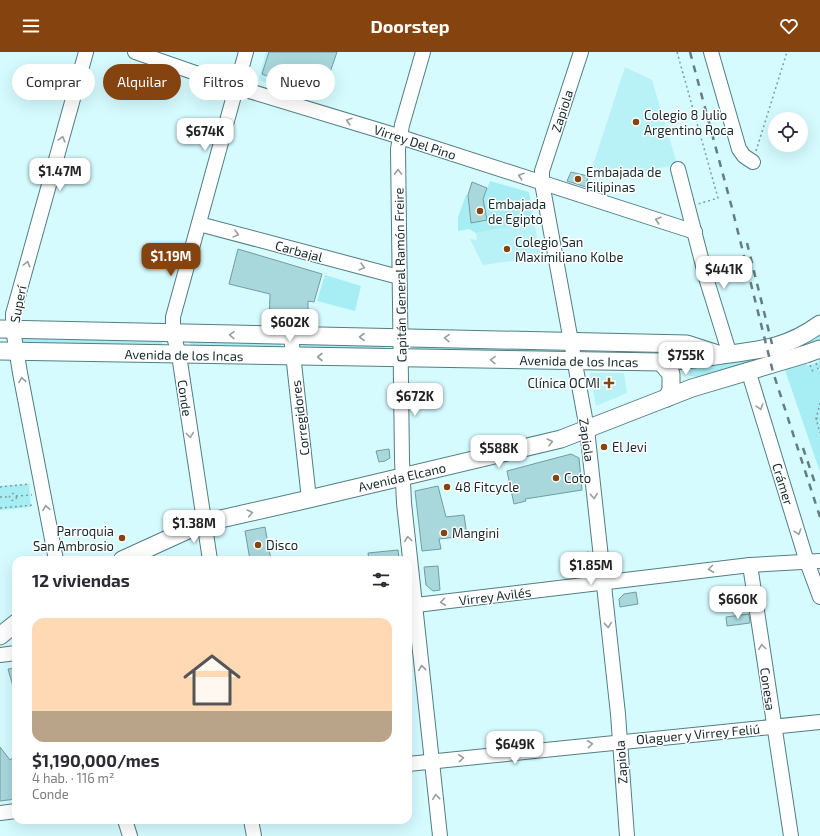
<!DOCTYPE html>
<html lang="es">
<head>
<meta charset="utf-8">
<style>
  :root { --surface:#fff; --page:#f7f7f7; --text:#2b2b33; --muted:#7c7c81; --line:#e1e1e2; --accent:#85440f }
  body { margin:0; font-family:"Exo 2",sans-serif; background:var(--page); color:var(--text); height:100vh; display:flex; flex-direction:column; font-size:15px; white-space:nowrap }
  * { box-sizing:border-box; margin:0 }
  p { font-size:13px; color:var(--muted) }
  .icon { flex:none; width:22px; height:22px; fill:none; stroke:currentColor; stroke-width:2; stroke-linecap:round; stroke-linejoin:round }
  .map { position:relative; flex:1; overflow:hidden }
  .drawer { position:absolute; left:12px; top:504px; width:400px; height:268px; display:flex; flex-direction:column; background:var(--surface); border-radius:12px; box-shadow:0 4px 16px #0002 }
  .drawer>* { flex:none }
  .banner { position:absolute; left:12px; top:12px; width:400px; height:36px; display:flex; gap:8px }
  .controls { position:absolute; left:768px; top:60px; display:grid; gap:8px }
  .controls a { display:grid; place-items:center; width:40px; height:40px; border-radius:50%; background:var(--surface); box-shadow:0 4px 16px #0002; font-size:20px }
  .price { position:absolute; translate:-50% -34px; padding:0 9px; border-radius:8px; background:#fff; color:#222; font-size:13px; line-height:26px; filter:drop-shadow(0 1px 2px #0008) }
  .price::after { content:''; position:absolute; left:50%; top:24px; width:12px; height:9px; margin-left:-6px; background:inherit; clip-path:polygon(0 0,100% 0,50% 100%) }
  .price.on { background:var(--accent); color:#fff }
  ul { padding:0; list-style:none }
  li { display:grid; align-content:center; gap:8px; height:212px; padding:0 20px }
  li+li { border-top:1px solid var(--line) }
  li span { display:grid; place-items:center; height:124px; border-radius:12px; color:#555 }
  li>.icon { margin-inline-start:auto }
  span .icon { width:72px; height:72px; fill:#fffc; stroke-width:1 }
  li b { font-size:17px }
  h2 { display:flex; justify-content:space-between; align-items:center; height:48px; padding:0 20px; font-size:17px }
  .chip { padding:0 14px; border-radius:18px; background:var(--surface); box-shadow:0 4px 16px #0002; font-size:14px; line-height:36px }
  .chip.on { background:var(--accent); color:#fff }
  header { display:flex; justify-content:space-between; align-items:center; height:52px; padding:0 20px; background:var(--accent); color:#fff; font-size:18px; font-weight:700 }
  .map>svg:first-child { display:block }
</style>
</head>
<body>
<header><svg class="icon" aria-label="menu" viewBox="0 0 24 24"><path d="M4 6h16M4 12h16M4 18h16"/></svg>Doorstep<svg class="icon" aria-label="heart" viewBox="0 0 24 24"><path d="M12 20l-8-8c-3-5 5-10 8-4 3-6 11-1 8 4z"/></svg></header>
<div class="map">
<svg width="820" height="784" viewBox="0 0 820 784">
  <rect width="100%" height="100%" fill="#d5fbff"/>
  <g fill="#b8f2f7">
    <path d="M266 0H337L321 49 261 29 259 26Z"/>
    <path d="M625 15 652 28 677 112 630 123 591 119Z"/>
    <path d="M534 170 541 205 483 213 470 187 477 188 476 181Z"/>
    <path d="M590 321H624L627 341 596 354Z"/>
  </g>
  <g fill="#a7edf4">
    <path d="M490 129 529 140 534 170 476 181 469 177 458 179V165L466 143H468L471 170 487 168 483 147Z"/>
    <path d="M325 223 361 234 355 259 317 249Z"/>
    <path d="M820 282V287L811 293 783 302 697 325 689 324 691 317 750 308 782 299Z"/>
    <path d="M25 284 162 287V296L25 294 22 289Z"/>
    <path d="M190 288 279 289 282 295 191 298Z"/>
    <path d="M303 290 385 292V299L300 298V292Z"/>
    <path d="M557 293 559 303 419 300 416 297 417 294Z"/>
    <path d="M820 305V420L785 318 805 310 808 314 819 310 818 306Z"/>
    <path d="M29 432 31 455 0 458V434Z"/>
  </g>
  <g fill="#a8d7dc" stroke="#709da2">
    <path d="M269 0H337L325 35 314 31 311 39 278 28V31L269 28 270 25 262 22Z"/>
    <path d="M571 120 588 124 586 135 567 129Z"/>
    <path d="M472 130 487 136 483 147 487 168 471 171 468 143Z"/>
    <path d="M238 197 322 222 314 250 308 249V274L269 273 270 242 229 232Z"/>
    <path d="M389 397 390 406 385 409 379 410 376 399Z"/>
    <path d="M571 402 579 406 582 438 525 447 526 449 514 452 507 419Z"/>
    <path d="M438 434 446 465 464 463 467 484 439 487 441 497 422 499 415 439Z"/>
    <path d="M265 475 271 508H250L245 479Z"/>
    <path d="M398 498 399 507 369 508 368 501Z"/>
    <path d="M589 500 590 516 586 521 576 523 574 502Z"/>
    <path d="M438 514 440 538 433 539 426 533 424 515Z"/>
    <path d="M636 540 638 552 620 555 619 547 624 542Z"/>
    <path d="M749 562 750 571 727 574 726 565Z"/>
    <path d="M16 616V637L14 638 8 617Z"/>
    <path d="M0 695 10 708 16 703V747L0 749Z"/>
  </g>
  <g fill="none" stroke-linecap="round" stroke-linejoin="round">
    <defs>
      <g id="minor">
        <path d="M135 0 236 35 388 81 695 180"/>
        <path d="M423 0 402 73 398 97 402 408 404 451 440 784"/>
        <path d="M581 0 542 119V131L587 377 618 662 627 784"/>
        <path d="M711 0 739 97 744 104 753 110"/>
        <path d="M678 117 707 229 730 303"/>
        <path d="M199 172 399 225"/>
        <path d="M291 284 309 447"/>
        <path d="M748 318 807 510 820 545"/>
        <path d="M56 508 20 321 13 277V262L86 0"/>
        <path d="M210 508 179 303 173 281V265L246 0"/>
        <path d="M750 513 791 784"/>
        <path d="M408 554 750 513 820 509"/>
        <path d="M0 603 16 601"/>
        <path d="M408 712 820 670"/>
        <path d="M0 761 16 759"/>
        <path d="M125 768 130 784"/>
        <path d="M251 768 254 784"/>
      </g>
      <g id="major">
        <path d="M0 277 687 292 718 302"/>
        <path d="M0 299 661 310C682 309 701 306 722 303 761 298 787 296 820 272"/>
        <path d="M661 310 671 322V338L667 346"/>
        <path d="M122 508 203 471 309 447 561 387 692 336 806 302 820 297"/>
        <path d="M0 584 16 571"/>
      </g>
    </defs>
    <use href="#minor" stroke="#527e82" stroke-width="16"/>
    <use href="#major" stroke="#527e82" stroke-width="19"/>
    <g stroke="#7f9c9f" stroke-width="1.5" stroke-dasharray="2 3" stroke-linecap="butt">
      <path d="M677 0 718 146 698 152"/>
      <path d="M756 99 787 0"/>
      <path d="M816 311 818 317"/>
      <path d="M810 313 813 320"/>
      <path d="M820 351 816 367 820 381"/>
      <path d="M816 367 820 365"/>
      <path d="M0 435 30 432"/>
      <circle cx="13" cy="445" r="3.5"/>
      <path d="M16 444 32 443"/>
      <path d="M0 445H9"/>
      <path d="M0 456 34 453"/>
    </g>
    <use href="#minor" stroke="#fff" stroke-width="14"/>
    <use href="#major" stroke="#fff" stroke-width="17"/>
    <g stroke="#637e80" stroke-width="2.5" stroke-dasharray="7 7" stroke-linecap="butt">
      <path d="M690 0 732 156 773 320 820 465"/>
      <path d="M747 191 772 292"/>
      <path d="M803 396 816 434"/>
    </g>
  </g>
  <defs><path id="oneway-chevron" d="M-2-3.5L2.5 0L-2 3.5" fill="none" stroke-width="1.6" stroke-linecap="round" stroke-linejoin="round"/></defs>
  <g stroke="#969fa0">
    <use href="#oneway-chevron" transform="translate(349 69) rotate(-163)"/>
    <use href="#oneway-chevron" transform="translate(62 87) rotate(-75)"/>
    <use href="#oneway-chevron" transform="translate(398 120) rotate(-91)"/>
    <use href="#oneway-chevron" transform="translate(521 124) rotate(-162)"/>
    <use href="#oneway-chevron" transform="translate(658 168) rotate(-162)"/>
    <use href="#oneway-chevron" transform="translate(236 182) rotate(15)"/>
    <use href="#oneway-chevron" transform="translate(27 212) rotate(-75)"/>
    <use href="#oneway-chevron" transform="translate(362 215) rotate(15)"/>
    <use href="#oneway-chevron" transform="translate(232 283) rotate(-179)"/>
    <use href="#oneway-chevron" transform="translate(362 285) rotate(-180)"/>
    <use href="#oneway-chevron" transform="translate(447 286) rotate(-179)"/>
    <use href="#oneway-chevron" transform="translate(320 305) rotate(-180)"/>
    <use href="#oneway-chevron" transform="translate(493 308) rotate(-179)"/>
    <use href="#oneway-chevron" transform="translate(22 328) rotate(-101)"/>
    <use href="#oneway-chevron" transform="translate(760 355) rotate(73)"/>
    <use href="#oneway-chevron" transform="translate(190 383) rotate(82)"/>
    <use href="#oneway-chevron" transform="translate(550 390) rotate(-14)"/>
    <use href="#oneway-chevron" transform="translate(594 444) rotate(84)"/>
    <use href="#oneway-chevron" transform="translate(46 456) rotate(-101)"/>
    <use href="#oneway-chevron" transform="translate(250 461) rotate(-12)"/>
    <use href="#oneway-chevron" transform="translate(798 480) rotate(73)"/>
    <use href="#oneway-chevron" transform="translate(408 487) rotate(-97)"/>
    <use href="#oneway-chevron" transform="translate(711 517) rotate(173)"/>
    <use href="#oneway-chevron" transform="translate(443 550) rotate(173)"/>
    <use href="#oneway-chevron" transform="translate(608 573) rotate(84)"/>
    <use href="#oneway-chevron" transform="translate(762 595) rotate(-98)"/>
    <use href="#oneway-chevron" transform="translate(422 616) rotate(-96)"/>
    <use href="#oneway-chevron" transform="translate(590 692) rotate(-6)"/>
    <use href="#oneway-chevron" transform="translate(461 706) rotate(-6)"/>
    <use href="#oneway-chevron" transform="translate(436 745) rotate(-96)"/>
  </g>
  <g fill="#85440f" stroke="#fff" stroke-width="1.5">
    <circle cx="636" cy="70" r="4"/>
    <circle cx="578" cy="127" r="4"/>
    <circle cx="480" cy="159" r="4"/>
    <circle cx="507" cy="197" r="4"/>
    <path d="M607 325h4v4h4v4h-4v4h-4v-4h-4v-4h4z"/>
    <circle cx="604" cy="395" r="4"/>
    <circle cx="556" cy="426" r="4"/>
    <circle cx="447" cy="435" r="4"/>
    <circle cx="444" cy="481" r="4"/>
    <circle cx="122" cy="486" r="4"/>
    <circle cx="258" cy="493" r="4"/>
  </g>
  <g text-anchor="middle" stroke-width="3" stroke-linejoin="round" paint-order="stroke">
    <g font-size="13" fill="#16292b" stroke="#fff">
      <text transform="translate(562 59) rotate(-72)" y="5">Zapiola</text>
      <text transform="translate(415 90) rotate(18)" y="5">Virrey Del Pino</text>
      <text transform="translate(299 199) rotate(15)" y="5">Carbajal</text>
      <text transform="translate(400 223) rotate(-91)" y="5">Capitán General Ramón Freire</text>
      <text transform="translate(18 252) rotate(-79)" y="5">Superí</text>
      <text transform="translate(184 303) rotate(1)" y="5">Avenida de los Incas</text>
      <text transform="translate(579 309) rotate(1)" y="5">Avenida de los Incas</text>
      <text transform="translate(185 346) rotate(82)" y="5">Conde</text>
      <text transform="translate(300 366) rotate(-97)" y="5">Corregidores</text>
      <text transform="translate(587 388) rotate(82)" y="5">Zapiola</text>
      <text transform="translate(402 425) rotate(-13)" y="5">Avenida Elcano</text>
      <text transform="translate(783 432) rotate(73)" y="5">Crámer</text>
      <text transform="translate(495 544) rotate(-7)" y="5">Virrey Avilés</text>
      <text transform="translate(768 637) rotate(82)" y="5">Conesa</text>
      <text transform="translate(698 682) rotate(-5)" y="5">Olaguer y Virrey Feliú</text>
      <text transform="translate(621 710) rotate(-94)" y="5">Zapiola</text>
    </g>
    <g font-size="13" fill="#16292b" stroke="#fff" text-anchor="start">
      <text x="644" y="68">Colegio 8 Julio<tspan x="644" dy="15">Argentino Roca</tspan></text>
      <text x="586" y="125">Embajada de<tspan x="586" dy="15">Filipinas</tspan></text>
      <text x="488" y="157">Embajada<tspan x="488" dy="15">de Egipto</tspan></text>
      <text x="515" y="195">Colegio San<tspan x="515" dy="15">Maximiliano Kolbe</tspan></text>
      <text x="600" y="336" text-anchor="end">Clínica OCMI</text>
      <text x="612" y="400">El Jevi</text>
      <text x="564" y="431">Coto</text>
      <text x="455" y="440">48 Fitcycle</text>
      <text x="114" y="484" text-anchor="end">Parroquia<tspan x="114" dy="15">San Ambrosio</tspan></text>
      <text x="452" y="486">Mangini</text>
      <text x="266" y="498">Disco</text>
    </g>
  </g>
</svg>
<div class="controls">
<a><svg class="icon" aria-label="locate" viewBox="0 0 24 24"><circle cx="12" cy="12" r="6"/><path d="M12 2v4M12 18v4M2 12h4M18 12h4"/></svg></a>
</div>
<b class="price" style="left:205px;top:100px">$674K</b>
<b class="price" style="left:60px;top:140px">$1.47M</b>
<b class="price on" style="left:171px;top:225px">$1.19M</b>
<b class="price" style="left:724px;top:238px">$441K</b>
<b class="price" style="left:290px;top:291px">$602K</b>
<b class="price" style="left:686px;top:324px">$755K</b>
<b class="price" style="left:415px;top:365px">$672K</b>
<b class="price" style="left:499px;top:417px">$588K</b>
<b class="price" style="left:194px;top:492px">$1.38M</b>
<b class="price" style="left:591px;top:534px">$1.85M</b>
<b class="price" style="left:738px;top:568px">$660K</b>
<b class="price" style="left:515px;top:713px">$649K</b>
<div class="banner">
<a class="chip">Comprar</a>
<a class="chip on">Alquilar</a>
<a class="chip">Filtros</a>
<a class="chip">Nuevo</a>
</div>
<section class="drawer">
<h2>12 viviendas<svg class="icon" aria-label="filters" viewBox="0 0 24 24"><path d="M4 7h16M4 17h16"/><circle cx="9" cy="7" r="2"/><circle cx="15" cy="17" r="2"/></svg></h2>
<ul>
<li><span style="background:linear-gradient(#ffd9b3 75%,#b9a48a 0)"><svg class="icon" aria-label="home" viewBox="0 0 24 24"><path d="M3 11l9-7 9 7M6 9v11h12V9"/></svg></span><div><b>$1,190,000/mes</b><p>4 hab. · 116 m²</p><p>Conde</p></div></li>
</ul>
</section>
</div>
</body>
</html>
